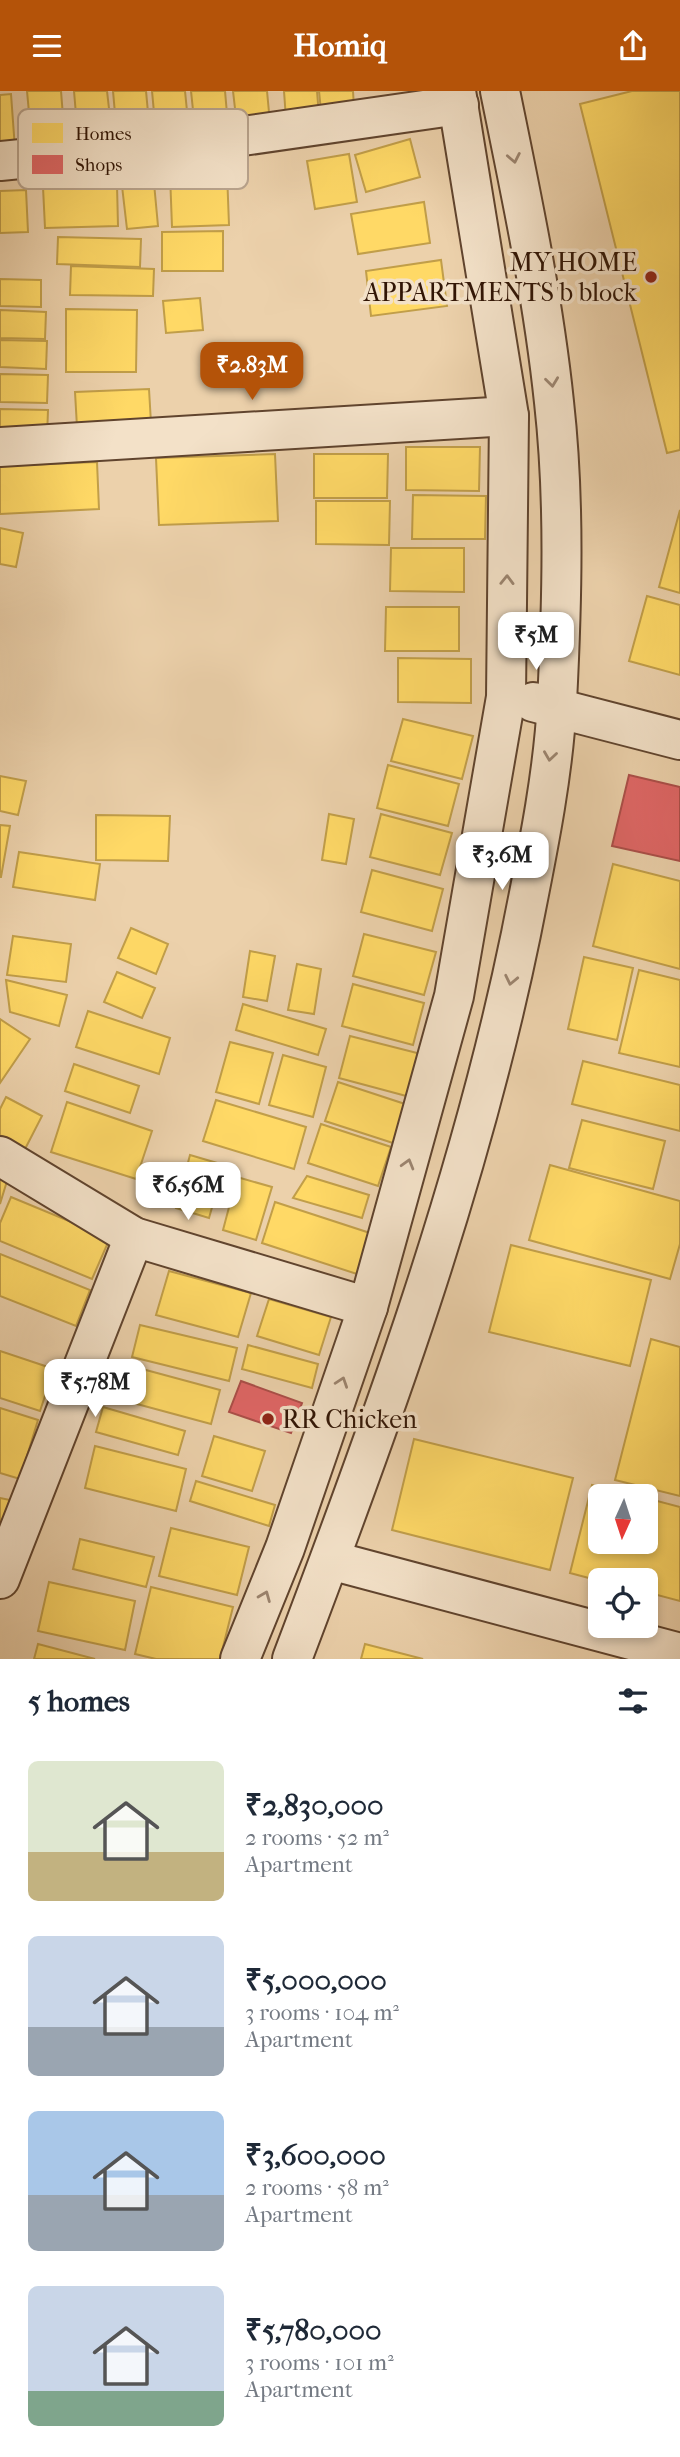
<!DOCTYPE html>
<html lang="en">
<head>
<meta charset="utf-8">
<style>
  :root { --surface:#fff; --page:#f2f2f3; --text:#1f2937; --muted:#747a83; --accent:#b45309 }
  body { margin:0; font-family:"IM FELL French Canon",serif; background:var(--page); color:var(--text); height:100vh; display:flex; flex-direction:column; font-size:26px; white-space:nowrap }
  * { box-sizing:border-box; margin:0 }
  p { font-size:23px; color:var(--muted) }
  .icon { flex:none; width:38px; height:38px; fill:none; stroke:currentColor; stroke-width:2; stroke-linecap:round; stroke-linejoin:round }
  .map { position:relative; height:1568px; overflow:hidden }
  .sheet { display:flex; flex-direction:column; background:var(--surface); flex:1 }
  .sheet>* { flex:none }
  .needle { width:46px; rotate:183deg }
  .tools { position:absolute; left:588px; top:1393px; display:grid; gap:14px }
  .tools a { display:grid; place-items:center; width:70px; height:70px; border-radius:10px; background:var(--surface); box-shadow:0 4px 10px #0003; font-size:35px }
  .price { position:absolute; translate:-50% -60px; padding:0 16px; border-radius:14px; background:#fff; color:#222; font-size:23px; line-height:46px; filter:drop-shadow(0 2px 4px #0008) }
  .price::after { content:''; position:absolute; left:50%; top:42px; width:21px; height:16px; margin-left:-10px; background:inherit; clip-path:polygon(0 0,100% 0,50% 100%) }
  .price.selected { background:var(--accent); color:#fff }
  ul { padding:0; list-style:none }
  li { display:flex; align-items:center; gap:21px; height:175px; padding:0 28px }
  li span { display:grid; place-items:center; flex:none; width:196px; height:140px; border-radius:10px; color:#555 }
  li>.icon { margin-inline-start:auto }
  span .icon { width:84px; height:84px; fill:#fffc; stroke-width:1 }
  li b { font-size:30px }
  h2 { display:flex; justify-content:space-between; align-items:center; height:84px; padding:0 28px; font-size:30px }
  header { display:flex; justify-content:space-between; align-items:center; height:91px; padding:0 28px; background:var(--accent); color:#fff; font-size:32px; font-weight:700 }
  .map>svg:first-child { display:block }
</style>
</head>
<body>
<header><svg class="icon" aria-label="menu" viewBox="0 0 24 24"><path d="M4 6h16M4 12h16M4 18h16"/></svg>Homiq<svg class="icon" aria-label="share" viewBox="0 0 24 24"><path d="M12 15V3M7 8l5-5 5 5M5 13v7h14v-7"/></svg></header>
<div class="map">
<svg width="680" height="1568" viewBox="0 0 680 1568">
  <rect width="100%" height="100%" fill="#ecd1ab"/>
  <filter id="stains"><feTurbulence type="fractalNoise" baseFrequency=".00286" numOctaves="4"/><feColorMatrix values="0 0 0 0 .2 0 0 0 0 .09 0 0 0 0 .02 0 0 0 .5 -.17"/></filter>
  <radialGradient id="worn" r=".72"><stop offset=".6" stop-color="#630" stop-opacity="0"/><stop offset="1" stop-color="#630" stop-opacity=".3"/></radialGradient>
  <g fill="#ffd966" stroke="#c19e49" stroke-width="2">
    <path d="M27 0H61L65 51 32 54Z"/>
    <path d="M74 0H107L112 44 78 47Z"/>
    <path d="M113 0H146L150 43 117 45Z"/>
    <path d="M152 0H185L189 40 156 43Z"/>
    <path d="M191 0H225L228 34 195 38Z"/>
    <path d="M233 0H267L270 32 237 35Z"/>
    <path d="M284 0H317L319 25 286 28Z"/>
    <path d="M319 0H353L354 17 321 20Z"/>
    <path d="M632 0H680V359L667 362 580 13Z"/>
    <path d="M11 3 15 58 0 59V4Z"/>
    <path d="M410 48 420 86 366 101 355 64Z"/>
    <path d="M349 63 357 111 315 118 307 70Z"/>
    <path d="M227 81 229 134 172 136 170 83Z"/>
    <path d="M154 92 158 135 127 138 122 95Z"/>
    <path d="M117 94 118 135 45 137 43 96Z"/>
    <path d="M26 99 28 141 0 142V100Z"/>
    <path d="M424 111 430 152 358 163 351 123Z"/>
    <path d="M223 140V180H162V141Z"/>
    <path d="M58 146 141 148 140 176 57 173Z"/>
    <path d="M441 169 447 215 371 225 366 180Z"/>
    <path d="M71 175 154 178 153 205 70 204Z"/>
    <path d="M0 188 41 189V216L0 215Z"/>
    <path d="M200 207 203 239 166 242 163 210Z"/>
    <path d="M66 218 137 219 136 281H66Z"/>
    <path d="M0 219 46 221 45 248 0 247Z"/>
    <path d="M0 249 47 250 46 278 0 276Z"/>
    <path d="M0 283 48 284 47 312 0 311Z"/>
    <path d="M149 298 151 332 77 336 75 301Z"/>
    <path d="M0 318 48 319 47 346 0 345Z"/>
    <path d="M406 356H480L479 400 406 399Z"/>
    <path d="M275 363 278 430 159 434 156 367Z"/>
    <path d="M314 363H388L387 407H314Z"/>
    <path d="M97 371 99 418 0 423V375Z"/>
    <path d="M413 404 486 405 485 448H412Z"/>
    <path d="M316 410H390L389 454 316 453Z"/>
    <path d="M680 419V502L659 496Z"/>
    <path d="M0 437 23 442 16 476 0 473Z"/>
    <path d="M391 457H464V501L390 500Z"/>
    <path d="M647 505 680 514V584L629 570Z"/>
    <path d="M386 516H459V560H385Z"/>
    <path d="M398 567 471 568V612L398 611Z"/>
    <path d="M403 628 473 645 462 688 391 670Z"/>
    <path d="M388 674 459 693 448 735 377 717Z"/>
    <path d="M0 685 26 690 18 724 0 720Z"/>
    <path d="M329 723 354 728 346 773 322 769Z"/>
    <path d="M381 723 452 742 440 784 370 766Z"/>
    <path d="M96 724 170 725 168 770 96 769Z"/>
    <path d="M0 734 10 735 1 786H0Z"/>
    <path d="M19 761 100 773 95 809 13 796Z"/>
    <path d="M613 773 680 790V878L593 855Z"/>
    <path d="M372 779 443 798 432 840 361 821Z"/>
    <path d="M131 837 168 853 156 883 118 867Z"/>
    <path d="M364 843 436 861 424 904 353 885Z"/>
    <path d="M13 845 71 853 66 891 7 884Z"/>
    <path d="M250 860 275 865 267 910 243 906Z"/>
    <path d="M584 866 633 877 617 949 568 938Z"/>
    <path d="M297 873 321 878 314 923 288 919Z"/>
    <path d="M639 879 680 889V976L619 962Z"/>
    <path d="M117 881 155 897 142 927 104 911Z"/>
    <path d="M6 889 67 904 59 935 10 921Z"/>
    <path d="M353 893 424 912 413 954 342 935Z"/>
    <path d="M243 913 326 938 318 964 236 939Z"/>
    <path d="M88 920 170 947 159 983 76 956Z"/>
    <path d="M0 928 30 948 0 992Z"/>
    <path d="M350 945 421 963 410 1006 339 987Z"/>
    <path d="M230 951 273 962 259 1013 216 1001Z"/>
    <path d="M283 964 326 976 313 1026 269 1014Z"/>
    <path d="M583 970 680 994V1040L572 1013Z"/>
    <path d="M74 973 139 995 130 1022 65 1000Z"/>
    <path d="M338 991 408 1014 396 1053 325 1030Z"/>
    <path d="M6 1006 42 1025 25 1058 0 1044V1018Z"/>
    <path d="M216 1009 306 1036 294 1078 203 1050Z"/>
    <path d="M67 1011 152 1040 136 1088 51 1061Z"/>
    <path d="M582 1029 665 1050 653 1098 569 1077Z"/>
    <path d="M321 1033 391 1056 378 1095 308 1072Z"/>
    <path d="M190 1064 224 1074 209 1127 176 1117Z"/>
    <path d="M0 1074 11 1077 0 1113Z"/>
    <path d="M550 1074 680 1110V1153L670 1188 529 1149Z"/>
    <path d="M307 1085 369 1104 362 1127 293 1107Z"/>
    <path d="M237 1086 272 1096 256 1149 223 1139Z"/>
    <path d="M11 1106 110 1147 92 1188 0 1150V1132Z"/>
    <path d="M275 1111 373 1143 360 1184 262 1152Z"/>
    <path d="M511 1154 651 1189 630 1275 489 1241Z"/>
    <path d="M0 1163 90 1199 76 1235 0 1205Z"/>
    <path d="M169 1180 251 1202 238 1246 156 1224Z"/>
    <path d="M269 1208 331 1226 319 1264 257 1245Z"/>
    <path d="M140 1234 237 1257 229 1290 132 1266Z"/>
    <path d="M651 1248 680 1256V1405L615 1389Z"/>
    <path d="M248 1254 318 1273 312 1297 242 1278Z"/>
    <path d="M0 1260 54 1278 40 1320 0 1307Z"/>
    <path d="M120 1272 220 1299 211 1333 111 1306Z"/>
    <path d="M103 1316 185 1340 178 1364 96 1341Z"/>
    <path d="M0 1317 38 1329 20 1388 0 1382Z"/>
    <path d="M214 1345 265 1360 252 1400 202 1385Z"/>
    <path d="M414 1348 573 1387 550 1479 392 1439Z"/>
    <path d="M95 1355 186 1378 176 1420 85 1397Z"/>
    <path d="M196 1390 275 1414 269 1435 190 1410Z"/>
    <path d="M592 1394 638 1405H600V1451H646V1407L680 1416V1510L646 1501V1489L600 1490 570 1482Z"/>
    <path d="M0 1407 10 1409 0 1454Z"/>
    <path d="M171 1437 249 1456 237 1504 159 1485Z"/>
    <path d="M80 1448 154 1466 146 1496 73 1478Z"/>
    <path d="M49 1491 135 1510 125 1559 38 1540Z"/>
    <path d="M151 1496 233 1516 220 1568H156L135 1563Z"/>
    <path d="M38 1553 95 1568H34Z"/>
    <path d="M365 1553 423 1568H361Z"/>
  </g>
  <g fill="#e06666" stroke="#ac4e49" stroke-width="2">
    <path d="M629 684 680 696V770L612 755Z"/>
    <path d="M241 1290 302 1312 291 1342 229 1321Z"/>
  </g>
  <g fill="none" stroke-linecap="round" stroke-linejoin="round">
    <defs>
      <g id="minor">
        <path d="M0 70 229 47 459 14"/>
        <path d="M0 356 509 325"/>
        <path d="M533 611 680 649"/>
        <path d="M0 1065 134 1146 368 1216"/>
        <path d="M330 1469 680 1562"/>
        <path d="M0 1488 134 1146"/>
        <path d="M240 1568 285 1457 368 1216 454 905 506 606 509 325 456 0"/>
        <path d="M292 1568C382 1331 470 1091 521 843 536 767 553 688 557 611 562 512 565 409 554 311 543 206 521 103 500 0"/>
      </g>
    </defs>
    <use href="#minor" stroke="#60442e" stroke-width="42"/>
    <use href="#minor" stroke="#f3e1c8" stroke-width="38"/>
  </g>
  <defs><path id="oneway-chevron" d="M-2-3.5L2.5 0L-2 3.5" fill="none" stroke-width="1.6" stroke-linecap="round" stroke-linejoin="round" transform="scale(1.75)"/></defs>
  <g stroke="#9c8570">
    <use href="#oneway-chevron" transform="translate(514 67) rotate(79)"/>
    <use href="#oneway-chevron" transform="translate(552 291) rotate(83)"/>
    <use href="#oneway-chevron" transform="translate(507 489) rotate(-89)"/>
    <use href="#oneway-chevron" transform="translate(550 665) rotate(98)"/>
    <use href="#oneway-chevron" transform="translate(511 889) rotate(102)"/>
    <use href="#oneway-chevron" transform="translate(408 1073) rotate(-74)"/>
    <use href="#oneway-chevron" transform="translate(342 1291) rotate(-71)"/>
    <use href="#oneway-chevron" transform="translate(265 1505) rotate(-68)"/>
  </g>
  <g fill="#8f2418" stroke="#f3e1c8" stroke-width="2.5">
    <circle cx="651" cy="186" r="7"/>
    <circle cx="268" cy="1328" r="7"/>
  </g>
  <g text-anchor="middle" stroke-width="7" stroke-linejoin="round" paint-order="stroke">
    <g font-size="26" fill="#311505" stroke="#f3e1c8" text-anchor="end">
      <text x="637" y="180">MY HOME<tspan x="637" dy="30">APPARTMENTS b block</tspan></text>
      <text x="282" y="1337" text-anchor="start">RR Chicken</text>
    </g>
  </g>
  <rect x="18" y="18" width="230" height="80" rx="10" fill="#f3e1c8" stroke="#b9a48e" stroke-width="2"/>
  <rect x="32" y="32" width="31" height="20" fill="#ffd966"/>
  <rect x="32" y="64" width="31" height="19" fill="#e06666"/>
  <g font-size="19" fill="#311505">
    <text x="75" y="49">Homes</text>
    <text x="75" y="80">Shops</text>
  </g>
  <rect width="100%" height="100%" filter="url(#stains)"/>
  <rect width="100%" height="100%" fill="url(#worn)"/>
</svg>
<div class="tools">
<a><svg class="needle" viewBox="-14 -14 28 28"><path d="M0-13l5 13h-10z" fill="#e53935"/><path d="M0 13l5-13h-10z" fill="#747a83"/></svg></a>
<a><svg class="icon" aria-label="locate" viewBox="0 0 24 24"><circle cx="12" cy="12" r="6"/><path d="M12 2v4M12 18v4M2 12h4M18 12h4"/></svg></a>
</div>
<b class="price selected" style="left:252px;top:311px">₹2.83M</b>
<b class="price" style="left:536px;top:581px">₹5M</b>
<b class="price" style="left:502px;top:801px">₹3.6M</b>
<b class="price" style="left:188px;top:1131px">₹6.56M</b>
<b class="price" style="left:95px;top:1328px">₹5.78M</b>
</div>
<section class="sheet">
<h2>5 homes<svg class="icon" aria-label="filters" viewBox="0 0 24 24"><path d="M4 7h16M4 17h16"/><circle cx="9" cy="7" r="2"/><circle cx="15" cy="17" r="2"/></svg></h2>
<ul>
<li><span style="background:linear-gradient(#dfe7d0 65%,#c2b280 0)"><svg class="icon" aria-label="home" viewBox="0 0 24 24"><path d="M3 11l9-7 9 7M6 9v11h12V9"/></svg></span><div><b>₹2,830,000</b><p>2 rooms · 52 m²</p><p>Apartment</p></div></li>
<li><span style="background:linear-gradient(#c9d6e8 65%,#9aa5b1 0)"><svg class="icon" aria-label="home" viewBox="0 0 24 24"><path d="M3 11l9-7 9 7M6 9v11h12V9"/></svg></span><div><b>₹5,000,000</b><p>3 rooms · 104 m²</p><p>Apartment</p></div></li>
<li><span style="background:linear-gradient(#a9c7e8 60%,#9aa5b1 0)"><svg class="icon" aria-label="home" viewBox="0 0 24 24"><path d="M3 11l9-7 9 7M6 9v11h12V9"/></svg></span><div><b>₹3,600,000</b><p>2 rooms · 58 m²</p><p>Apartment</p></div></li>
<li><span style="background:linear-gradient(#c9d6e8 75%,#7fa58c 0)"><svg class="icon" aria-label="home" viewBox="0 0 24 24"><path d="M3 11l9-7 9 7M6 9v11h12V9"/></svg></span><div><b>₹5,780,000</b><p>3 rooms · 101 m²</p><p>Apartment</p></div></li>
</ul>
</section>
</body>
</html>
